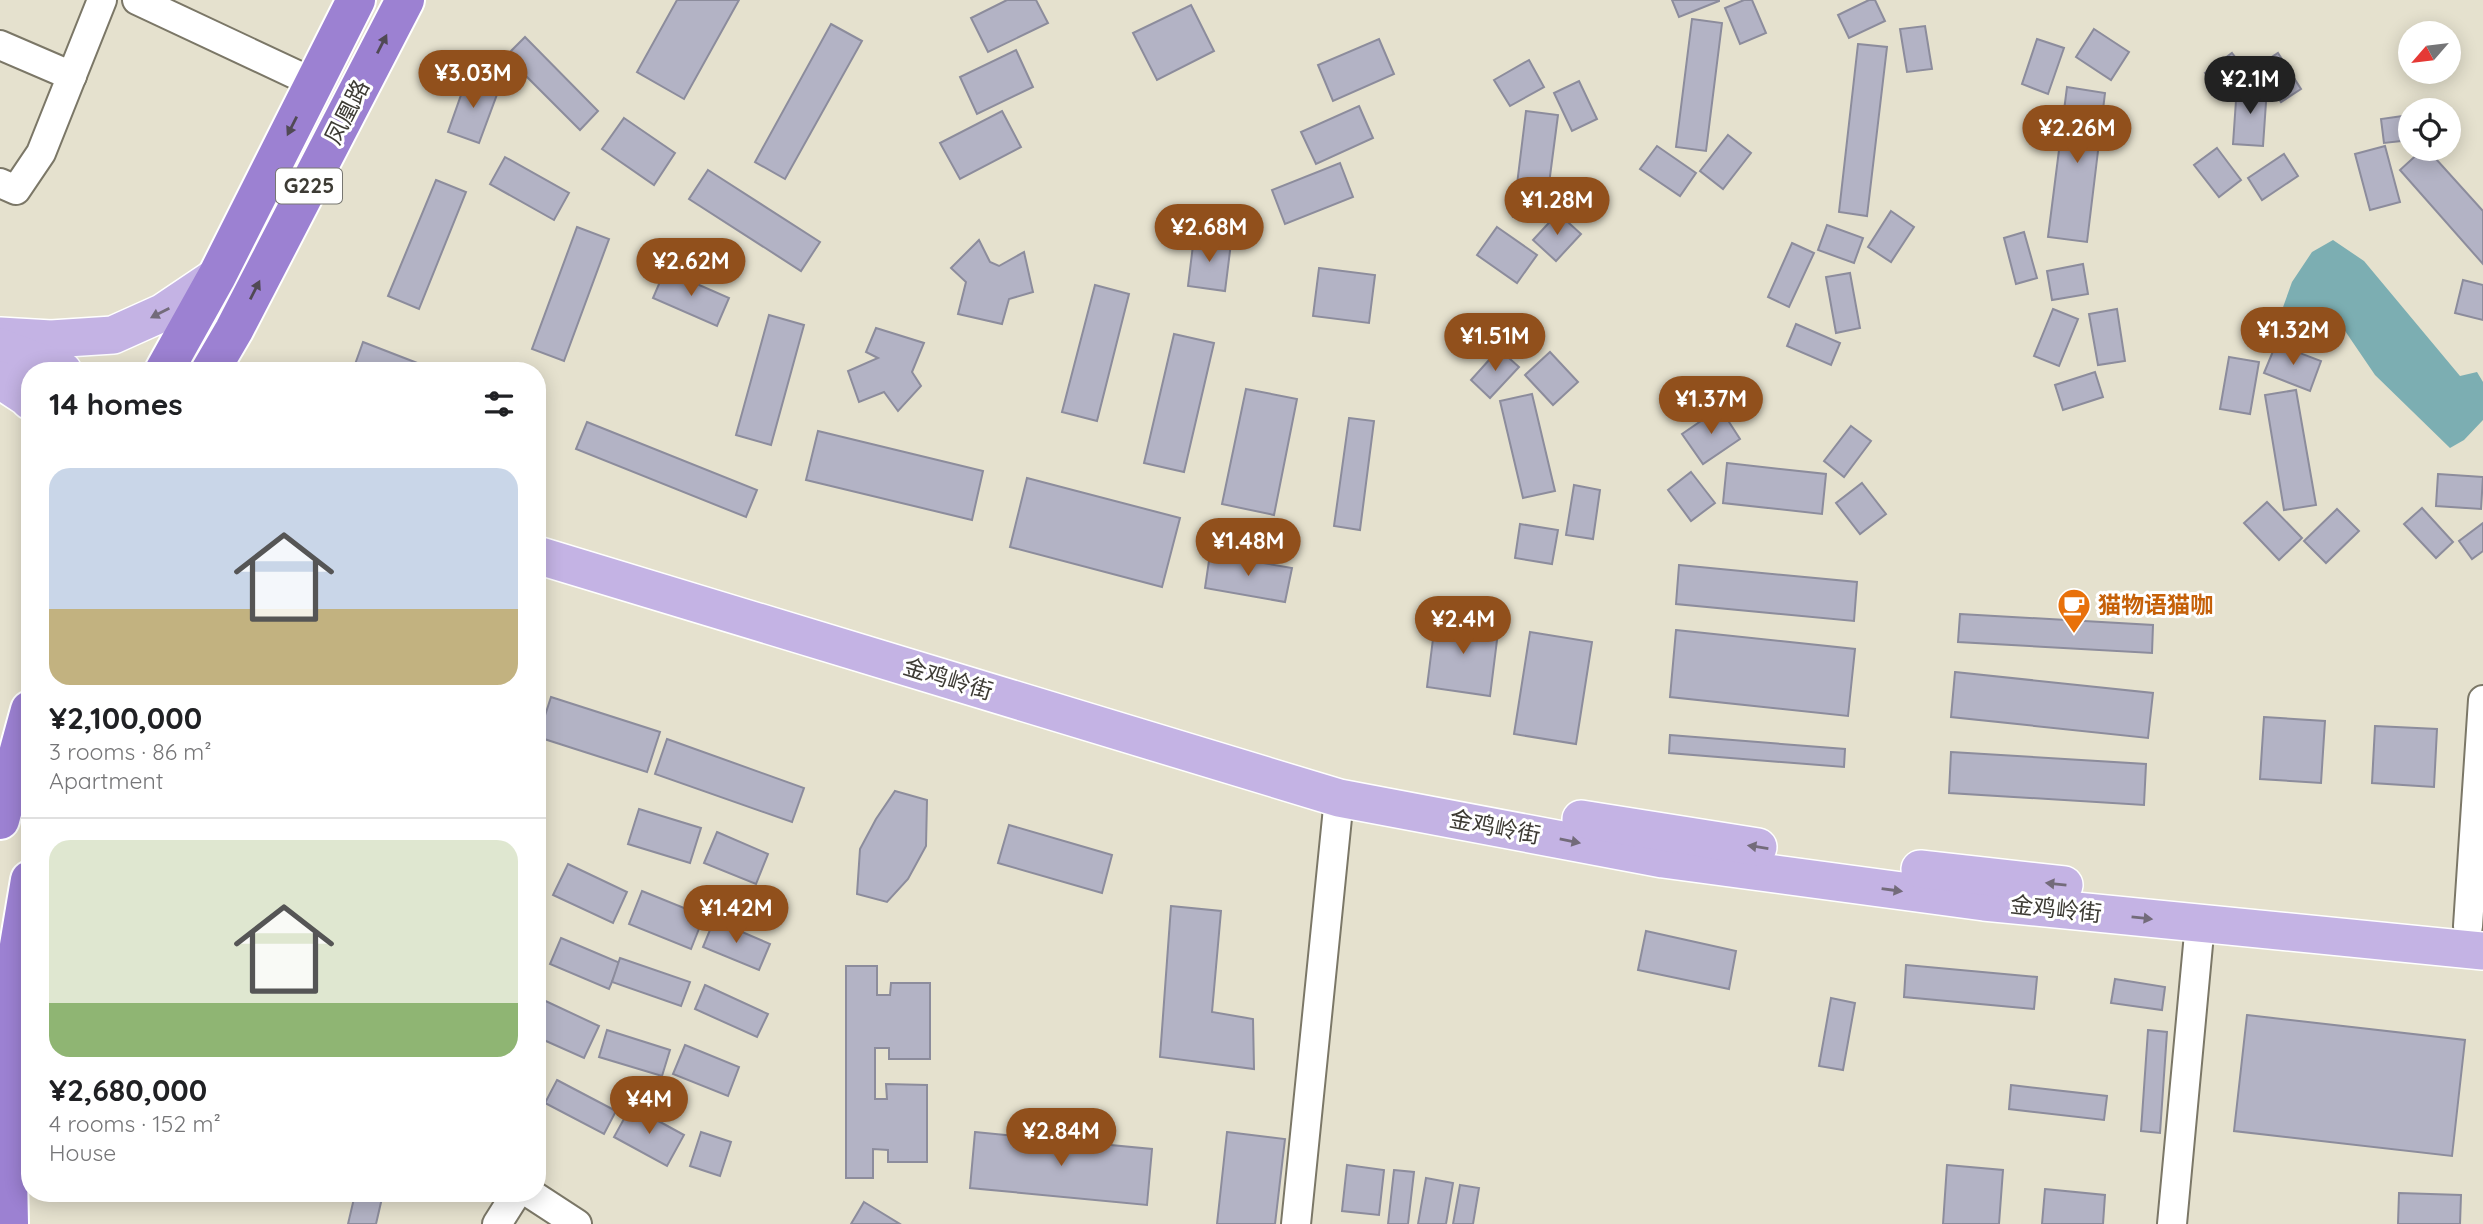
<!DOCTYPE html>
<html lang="en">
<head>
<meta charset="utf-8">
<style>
  :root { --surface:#fff; --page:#f2f2f2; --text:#202124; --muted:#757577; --line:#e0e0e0; --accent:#91501c }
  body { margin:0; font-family:Quicksand,"Noto Sans SC",sans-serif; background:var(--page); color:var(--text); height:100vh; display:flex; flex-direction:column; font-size:26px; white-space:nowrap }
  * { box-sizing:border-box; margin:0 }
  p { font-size:23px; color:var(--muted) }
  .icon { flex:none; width:38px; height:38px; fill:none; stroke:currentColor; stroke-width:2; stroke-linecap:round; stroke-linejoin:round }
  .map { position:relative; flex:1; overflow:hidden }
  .panel { position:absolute; left:21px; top:362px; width:525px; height:840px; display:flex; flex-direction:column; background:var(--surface); border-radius:28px; box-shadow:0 4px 18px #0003 }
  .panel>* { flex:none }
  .needle { width:46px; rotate:242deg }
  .buttons { position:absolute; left:2398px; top:21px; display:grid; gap:14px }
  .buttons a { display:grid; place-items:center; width:63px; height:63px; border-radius:50%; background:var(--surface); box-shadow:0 4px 18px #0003; font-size:35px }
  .price { position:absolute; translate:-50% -60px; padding:0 16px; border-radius:24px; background:var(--accent); color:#fff; font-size:23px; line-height:46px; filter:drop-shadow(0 2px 4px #0008) }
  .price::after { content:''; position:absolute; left:50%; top:42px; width:21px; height:16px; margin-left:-10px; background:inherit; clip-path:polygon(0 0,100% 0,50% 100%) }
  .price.active { background:#222; color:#fff }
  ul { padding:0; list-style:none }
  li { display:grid; align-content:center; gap:14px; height:371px; padding:0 28px }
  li+li { border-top:2px solid var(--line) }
  li span { display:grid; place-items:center; height:217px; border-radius:21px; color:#555 }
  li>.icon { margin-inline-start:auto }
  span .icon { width:126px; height:126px; fill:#fffc; stroke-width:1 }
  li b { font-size:30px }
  h2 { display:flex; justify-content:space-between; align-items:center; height:84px; padding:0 28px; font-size:30px }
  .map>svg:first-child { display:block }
</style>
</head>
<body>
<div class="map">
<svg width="2483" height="1224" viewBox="0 0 2483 1224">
  <rect width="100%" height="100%" fill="#e5e1ce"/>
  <path fill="#7caeb2" d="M2333 240 2364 261 2460 376 2477 372 2483 382V420L2464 440 2450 448 2375 375 2341 325 2328 315 2307 323 2282 310 2292 282 2312 252Z"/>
  <g fill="#b3b3c5" stroke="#8c8c9c" stroke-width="2">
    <path d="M677 0H739L684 99 637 72Z"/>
    <path d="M1007 0H1036L1048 23 988 52 971 18Z"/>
    <path d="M1672 0H1719V1L1679 17Z"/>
    <path d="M1744 0H1752L1766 33 1740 44 1725 8Z"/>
    <path d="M1869 0H1875L1885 21 1849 38 1838 15Z"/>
    <path d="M1191 5 1214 51 1157 80 1133 33Z"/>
    <path d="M1692 19 1722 23 1706 151 1676 147Z"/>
    <path d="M831 24 862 41 785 179 755 162Z"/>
    <path d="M1925 26 1932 69 1907 72 1900 29Z"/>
    <path d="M2094 29 2129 52 2111 80 2076 57Z"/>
    <path d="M525 37 598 111 580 130 506 56Z"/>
    <path d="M1379 39 1394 74 1333 101 1318 65Z"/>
    <path d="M2037 39 2064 48 2048 94 2022 84Z"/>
    <path d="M1858 44 1887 47 1867 216 1839 212Z"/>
    <path d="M1016 50 1033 87 977 114 960 77Z"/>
    <path d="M2232 53 2247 72 2219 92 2205 73Z"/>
    <path d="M2278 53 2301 89 2281 102 2258 66Z"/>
    <path d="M1529 60 1544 87 1510 106 1494 80Z"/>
    <path d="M467 78 499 89 479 143 448 132Z"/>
    <path d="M1579 81 1597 119 1572 131 1554 93Z"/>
    <path d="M2237 86 2267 88 2263 146 2233 144Z"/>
    <path d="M2067 87 2105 93 2087 242 2048 237Z"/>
    <path d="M1359 106 1373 138 1316 164 1301 132Z"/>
    <path d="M1002 111 1021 147 960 179 940 143Z"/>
    <path d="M1526 111 1558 115 1544 222 1513 217Z"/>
    <path d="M2410 115V140L2384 143 2381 119Z"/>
    <path d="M624 118 675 153 654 185 602 149Z"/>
    <path d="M1728 135 1751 153 1723 189 1700 171Z"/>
    <path d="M1657 146 1696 173 1680 196 1640 169Z"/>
    <path d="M2385 146 2400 202 2370 210 2355 154Z"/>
    <path d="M2217 148 2241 180 2219 197 2194 165Z"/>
    <path d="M2423 149H2427L2483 211V264L2400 170Z"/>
    <path d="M2284 154 2298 176 2262 200 2248 178Z"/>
    <path d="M505 157 569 193 554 220 490 184Z"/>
    <path d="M1340 163 1353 197 1285 224 1272 190Z"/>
    <path d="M708 170 820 242 801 271 689 199Z"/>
    <path d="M436 180 466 192 419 309 388 296Z"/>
    <path d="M1891 211 1914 227 1891 262 1868 247Z"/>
    <path d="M1558 213 1581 234 1556 261 1533 240Z"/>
    <path d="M1827 225 1863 238 1854 263 1818 250Z"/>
    <path d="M577 227 609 239 564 361 532 349Z"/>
    <path d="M1497 227 1537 255 1517 283 1477 255Z"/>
    <path d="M2024 232 2037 278 2016 284 2004 238Z"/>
    <path d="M1194 237 1231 243 1225 291 1188 286Z"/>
    <path d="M979 240 990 262 999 266 1024 252 1033 292 1009 299 1002 324 958 314 966 282 951 268Z"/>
    <path d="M1792 243 1814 253 1789 307 1768 297Z"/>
    <path d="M2083 264 2088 294 2052 300 2047 271Z"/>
    <path d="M1319 268 1375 275 1369 323 1313 316Z"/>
    <path d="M665 270 729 298 717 326 653 298Z"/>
    <path d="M1850 273 1860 328 1836 333 1826 277Z"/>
    <path d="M2463 280 2483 285V320L2455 313Z"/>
    <path d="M1095 285 1129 294 1097 421 1062 412Z"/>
    <path d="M2053 309 2078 319 2059 366 2034 356Z"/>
    <path d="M2117 309 2125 361 2098 365 2089 314Z"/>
    <path d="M769 315 804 325 771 445 736 435Z"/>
    <path d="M1796 324 1840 343 1831 365 1787 346Z"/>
    <path d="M876 328 924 343 912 372 921 386 898 411 884 392 859 402 848 371 878 358 866 352Z"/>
    <path d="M1174 334 1214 343 1184 472 1144 463Z"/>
    <path d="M363 342 438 371 353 370Z"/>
    <path d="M2276 344 2321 361 2310 391 2264 373Z"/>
    <path d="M1499 349 1519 367 1490 398 1471 380Z"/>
    <path d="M1550 352 1578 382 1553 405 1525 375Z"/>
    <path d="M2229 357 2259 362 2250 414 2220 409Z"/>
    <path d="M2095 372 2103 397 2063 410 2055 385Z"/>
    <path d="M1246 389 1297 399 1274 515 1222 504Z"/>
    <path d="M2296 390 2316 505 2284 510 2265 395Z"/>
    <path d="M1532 394 1555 491 1523 498 1500 401Z"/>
    <path d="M1720 408 1740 439 1703 464 1682 434Z"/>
    <path d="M1349 418 1374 421 1360 530 1334 526Z"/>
    <path d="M587 422 757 490 746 517 576 449Z"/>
    <path d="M1851 426 1871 441 1844 477 1824 461Z"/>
    <path d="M818 431 983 471 972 520 806 480Z"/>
    <path d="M1727 463 1826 474 1822 514 1723 503Z"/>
    <path d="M1691 472 1715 503 1691 521 1668 490Z"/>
    <path d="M2438 474 2483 477 2481 509 2436 506Z"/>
    <path d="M1027 478 1180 518 1162 587 1010 547Z"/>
    <path d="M1862 483 1886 514 1860 534 1836 503Z"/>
    <path d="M1574 485 1600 490 1593 539 1566 535Z"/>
    <path d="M2267 502 2302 538 2279 560 2244 523Z"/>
    <path d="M2422 508 2453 542 2436 558 2404 524Z"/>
    <path d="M2337 509 2359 531 2326 563 2304 541Z"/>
    <path d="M2483 523V551L2472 559 2459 541Z"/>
    <path d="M1520 524 1558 530 1552 564 1515 558Z"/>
    <path d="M1210 554 1292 568 1285 602 1205 588Z"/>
    <path d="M1679 565 1857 582 1854 621 1676 604Z"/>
    <path d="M1960 614 2153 625 2152 653 1958 642Z"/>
    <path d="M1436 615 1499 624 1490 696 1427 687Z"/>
    <path d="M1676 630 1855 649 1848 716 1670 697Z"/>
    <path d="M1530 632 1592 642 1576 744 1514 734Z"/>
    <path d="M1955 672 2153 693 2148 738 1951 717Z"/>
    <path d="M551 697 660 732 647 772 538 737Z"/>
    <path d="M2264 717 2325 721 2321 783 2260 779Z"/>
    <path d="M2375 726 2437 729 2434 787 2372 783Z"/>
    <path d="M1670 735 1845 749 1844 767 1669 753Z"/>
    <path d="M667 739 804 788 792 822 655 774Z"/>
    <path d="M1951 752 2146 764 2144 805 1949 793Z"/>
    <path d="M895 791 927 800 926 846 908 879 887 902 857 894 860 849 876 819Z"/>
    <path d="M639 809 701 828 690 863 628 844Z"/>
    <path d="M1009 825 1112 855 1102 893 998 863Z"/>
    <path d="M717 832 768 854 756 884 704 863Z"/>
    <path d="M568 864 627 892 613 923 553 895Z"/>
    <path d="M642 891 704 916 691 949 629 924Z"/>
    <path d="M1171 906 1221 911 1212 1012 1253 1019 1254 1069 1160 1057Z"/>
    <path d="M714 920 770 944 759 970 703 947Z"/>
    <path d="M1646 931 1736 951 1729 989 1638 970Z"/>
    <path d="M561 938 620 963 609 989 550 964Z"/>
    <path d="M620 958 690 982 681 1006 612 982Z"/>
    <path d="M1906 965 2037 977 2034 1009 1904 997Z"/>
    <path d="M846 966H877V995H890L891 983H930V1059H889V1048H875V1099H887L886 1084 927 1085V1162H888V1150L873 1149V1178H846Z"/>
    <path d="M2115 979 2165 987 2162 1010 2111 1003Z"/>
    <path d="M705 985 768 1014 757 1037 695 1009Z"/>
    <path d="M537 997 599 1026 584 1058 537 1037Z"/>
    <path d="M1831 998 1855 1003 1843 1070 1819 1066Z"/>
    <path d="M2247 1015 2465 1040 2452 1156 2234 1131Z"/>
    <path d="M607 1030 670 1050 662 1076 599 1057Z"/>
    <path d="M2148 1030 2167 1032 2160 1133 2141 1131Z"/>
    <path d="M685 1045 739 1067 728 1096 673 1074Z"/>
    <path d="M557 1080 616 1111 604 1134 545 1103Z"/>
    <path d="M2011 1085 2107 1096 2104 1120 2009 1109Z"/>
    <path d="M631 1106 684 1135 667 1166 614 1137Z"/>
    <path d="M701 1132 731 1142 720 1176 690 1166Z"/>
    <path d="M975 1132 1152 1149 1147 1205 970 1188Z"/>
    <path d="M1227 1132 1285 1139 1275 1224H1217Z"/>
    <path d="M1347 1165 1384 1170 1379 1215 1342 1211Z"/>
    <path d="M1947 1165 2003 1170 1999 1224H1943Z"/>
    <path d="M1394 1170 1414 1172 1408 1224H1388Z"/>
    <path d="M1426 1178 1453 1183 1446 1224H1418Z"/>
    <path d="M1460 1185 1479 1188 1473 1224H1453Z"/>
    <path d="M2045 1189 2105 1195 2103 1224H2042Z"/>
    <path d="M2399 1193 2461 1195 2460 1224H2398Z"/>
    <path d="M355 1194 382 1198 376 1224H348Z"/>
    <path d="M864 1202 900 1224H851Z"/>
  </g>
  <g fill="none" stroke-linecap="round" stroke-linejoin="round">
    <defs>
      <g id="minor">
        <path d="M137 0 314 83"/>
        <path d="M0 45 72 76"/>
        <path d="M0 183 16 190 41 153 102 0"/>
        <path d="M2468 926 2483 700"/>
        <path d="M531 1194 577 1224"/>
        <path d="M497 1224 516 1194"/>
        <path d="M1296 1224 1339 798"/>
        <path d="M2172 1224 2200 923"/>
      </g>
      <g id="major">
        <path d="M0 336 51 339 113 335 162 313 217 276"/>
        <path d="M0 347 63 371"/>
        <path d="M0 380 26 397 30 401"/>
        <path d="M537 555 1339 798 1663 859 1984 902 2483 951"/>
        <path d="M1581 819 1758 847"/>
        <path d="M1920 869 2064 885"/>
      </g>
      <g id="highway">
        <path d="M164 371 217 276 356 0"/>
        <path d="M210 371 234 330 405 0"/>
        <path d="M0 820 30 710"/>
        <path d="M9 1224 5 1029 30 880"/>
      </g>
    </defs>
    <use href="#minor" stroke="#7b7767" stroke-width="32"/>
    <use href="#major" stroke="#fff" stroke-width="40"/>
    <use href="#highway" stroke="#fff" stroke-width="42"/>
    <use href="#minor" stroke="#fff" stroke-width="28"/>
    <use href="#major" stroke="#c4b3e4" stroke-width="37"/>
    <use href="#highway" stroke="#9c81d2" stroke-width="38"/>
  </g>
  <defs><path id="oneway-solid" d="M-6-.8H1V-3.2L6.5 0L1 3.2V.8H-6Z" transform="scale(1.75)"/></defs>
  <g fill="#504954">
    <use href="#oneway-solid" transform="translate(382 44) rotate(-63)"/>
    <use href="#oneway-solid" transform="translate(292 126) rotate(117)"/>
    <use href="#oneway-solid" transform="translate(255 290) rotate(-63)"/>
  </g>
  <g fill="#736b7a">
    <use href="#oneway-solid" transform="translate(160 313) rotate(153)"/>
    <use href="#oneway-solid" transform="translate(1570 841) rotate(11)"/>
    <use href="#oneway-solid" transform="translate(1758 847) rotate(-171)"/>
    <use href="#oneway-solid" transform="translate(2056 884) rotate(-174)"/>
    <use href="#oneway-solid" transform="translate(1892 890) rotate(8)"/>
    <use href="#oneway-solid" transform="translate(2142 918) rotate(6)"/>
  </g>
  <defs>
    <symbol id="cafe-pin" viewBox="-11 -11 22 30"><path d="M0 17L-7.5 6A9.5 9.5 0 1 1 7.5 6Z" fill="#e8710a" stroke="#fff"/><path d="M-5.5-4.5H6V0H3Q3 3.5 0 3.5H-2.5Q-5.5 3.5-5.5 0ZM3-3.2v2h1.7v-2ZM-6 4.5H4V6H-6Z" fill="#fff"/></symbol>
  </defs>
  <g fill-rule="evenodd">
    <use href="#cafe-pin" x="2055" y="586" width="38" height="52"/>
  </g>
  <g text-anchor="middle" stroke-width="6" stroke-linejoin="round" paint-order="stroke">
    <rect fill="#fff" stroke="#777671" stroke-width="2" x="276" y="168.5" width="66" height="35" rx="5"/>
    <g font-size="21" font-weight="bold" fill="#3d3b34">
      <text x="309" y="193">G225</text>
    </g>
    <g font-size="23" fill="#3d3b34" stroke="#fff">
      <text transform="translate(347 112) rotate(-63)" y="8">凤凰路</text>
      <text transform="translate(948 679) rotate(17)" y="8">金鸡岭街</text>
      <text transform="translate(1495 827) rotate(11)" y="8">金鸡岭街</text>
      <text transform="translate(2056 909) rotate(6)" y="8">金鸡岭街</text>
    </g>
    <g font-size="23" font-weight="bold" fill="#c56008" stroke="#fff" text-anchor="start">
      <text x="2098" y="613">猫物语猫咖</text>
    </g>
  </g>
</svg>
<div class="buttons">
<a><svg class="needle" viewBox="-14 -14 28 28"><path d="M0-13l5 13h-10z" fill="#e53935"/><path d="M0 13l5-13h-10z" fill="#757577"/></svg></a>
<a><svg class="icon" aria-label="locate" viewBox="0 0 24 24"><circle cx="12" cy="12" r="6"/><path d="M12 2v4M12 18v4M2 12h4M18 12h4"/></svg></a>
</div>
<b class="price" style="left:473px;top:110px">¥3.03M</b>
<b class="price active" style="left:2250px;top:116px">¥2.1M</b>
<b class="price" style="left:2077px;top:165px">¥2.26M</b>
<b class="price" style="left:1557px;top:237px">¥1.28M</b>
<b class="price" style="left:1209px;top:264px">¥2.68M</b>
<b class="price" style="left:691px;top:298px">¥2.62M</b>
<b class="price" style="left:2293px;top:367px">¥1.32M</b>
<b class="price" style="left:1495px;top:373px">¥1.51M</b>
<b class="price" style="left:1711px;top:436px">¥1.37M</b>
<b class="price" style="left:1248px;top:578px">¥1.48M</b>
<b class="price" style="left:1463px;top:656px">¥2.4M</b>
<b class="price" style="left:736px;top:945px">¥1.42M</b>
<b class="price" style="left:649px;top:1136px">¥4M</b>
<b class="price" style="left:1061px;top:1168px">¥2.84M</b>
<section class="panel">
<h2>14 homes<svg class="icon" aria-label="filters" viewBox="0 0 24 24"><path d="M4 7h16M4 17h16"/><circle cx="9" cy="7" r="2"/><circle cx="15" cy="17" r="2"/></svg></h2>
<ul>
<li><span style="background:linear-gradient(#c9d6e8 65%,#c2b280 0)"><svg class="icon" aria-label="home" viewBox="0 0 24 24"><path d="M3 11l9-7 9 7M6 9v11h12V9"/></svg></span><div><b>¥2,100,000</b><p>3 rooms · 86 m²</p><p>Apartment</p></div></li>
<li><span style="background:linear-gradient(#dfe7d0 75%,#8fb573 0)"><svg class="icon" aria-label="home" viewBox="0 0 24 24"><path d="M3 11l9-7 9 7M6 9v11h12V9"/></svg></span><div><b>¥2,680,000</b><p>4 rooms · 152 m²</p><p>House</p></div></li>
</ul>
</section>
</div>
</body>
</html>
